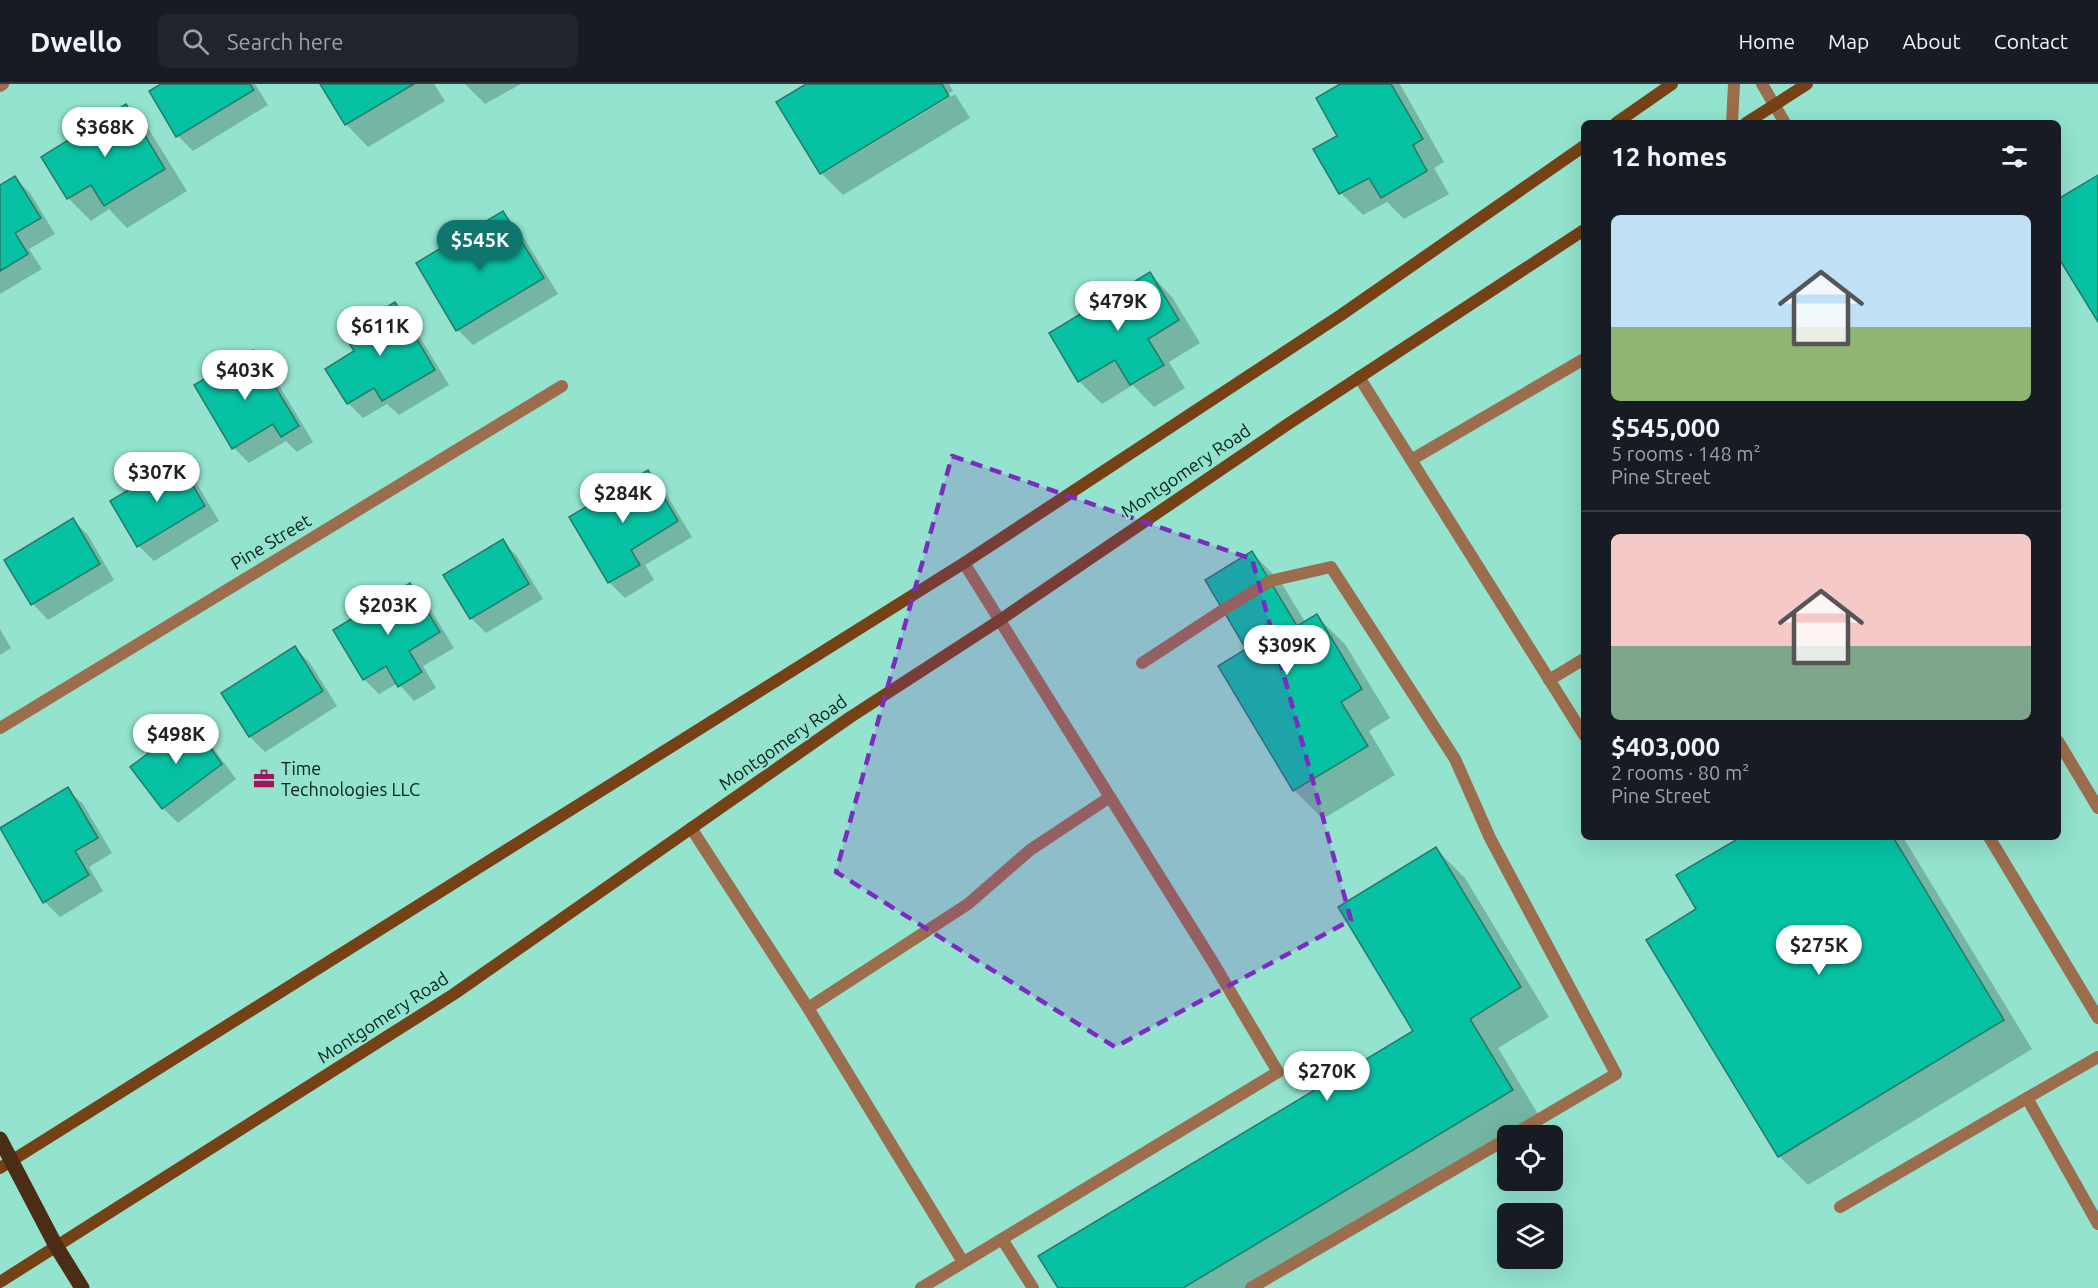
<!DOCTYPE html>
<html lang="en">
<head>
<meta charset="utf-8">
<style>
  :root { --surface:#171b24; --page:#20242c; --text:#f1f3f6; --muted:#9ea1a6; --line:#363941; --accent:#0f766e }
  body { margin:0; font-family:Ubuntu,sans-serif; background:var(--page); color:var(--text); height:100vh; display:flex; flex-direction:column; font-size:22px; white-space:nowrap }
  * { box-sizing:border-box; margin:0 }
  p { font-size:20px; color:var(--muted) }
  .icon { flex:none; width:33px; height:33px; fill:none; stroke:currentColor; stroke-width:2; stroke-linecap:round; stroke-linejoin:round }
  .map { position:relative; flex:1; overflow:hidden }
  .side { position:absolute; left:1581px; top:36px; width:480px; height:720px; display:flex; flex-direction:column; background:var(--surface); border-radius:9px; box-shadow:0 6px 24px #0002 }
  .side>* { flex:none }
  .fabs { position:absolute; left:1497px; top:1041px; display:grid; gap:12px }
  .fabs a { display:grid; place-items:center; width:66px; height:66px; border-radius:9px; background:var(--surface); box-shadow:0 6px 24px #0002; font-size:30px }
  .price { position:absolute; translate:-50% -51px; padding:0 14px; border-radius:21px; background:#fff; color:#222; font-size:20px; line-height:39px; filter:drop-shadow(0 2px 3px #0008) }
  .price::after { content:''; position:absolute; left:50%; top:36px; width:18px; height:14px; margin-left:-9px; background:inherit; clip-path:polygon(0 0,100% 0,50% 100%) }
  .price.active { background:var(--accent); color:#fff }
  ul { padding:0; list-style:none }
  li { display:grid; align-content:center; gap:12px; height:318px; padding:0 30px }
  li+li { border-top:2px solid var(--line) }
  li span { display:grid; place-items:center; height:186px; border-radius:9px; color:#555 }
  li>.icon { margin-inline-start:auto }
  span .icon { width:108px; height:108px; fill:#fffc; stroke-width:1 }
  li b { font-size:26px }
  h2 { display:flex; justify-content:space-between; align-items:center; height:72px; padding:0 30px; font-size:26px }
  header { display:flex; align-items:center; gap:36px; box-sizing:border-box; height:84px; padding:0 30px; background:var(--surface); border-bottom:2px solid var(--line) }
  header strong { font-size:28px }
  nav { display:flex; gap:33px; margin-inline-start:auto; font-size:21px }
  .search { width:420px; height:54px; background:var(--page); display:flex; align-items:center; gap:15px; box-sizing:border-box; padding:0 21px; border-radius:9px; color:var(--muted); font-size:22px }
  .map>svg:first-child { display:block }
</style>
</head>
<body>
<header>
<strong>Dwello</strong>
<div class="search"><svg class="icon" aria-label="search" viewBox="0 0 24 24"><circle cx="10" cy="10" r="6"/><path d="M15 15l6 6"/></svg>Search here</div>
<nav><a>Home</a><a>Map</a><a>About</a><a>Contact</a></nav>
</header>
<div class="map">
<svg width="2098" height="1204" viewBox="0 0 2098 1204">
  <rect width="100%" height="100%" fill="#93e3ce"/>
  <g fill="#0003">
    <path d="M164 0H255L268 21 193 67 178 52Z"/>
    <path d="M322 0H434L445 17 368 63 346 40Z"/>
    <path d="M465 0H521L485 20Z"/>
    <path d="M809 0H949L953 7 825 85V88L955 10 970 34 843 111 821 89Z"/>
    <path d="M1343 0H1399L1401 2 1444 78 1434 84 1449 110 1404 135 1387 118 1363 131 1341 109 1339 52Z"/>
    <path d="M126 22 148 44 187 107 127 144 109 125 91 137 68 114 43 73Z"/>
    <path d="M15 94 30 109 55 150 29 165 42 185 0 210V103Z"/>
    <path d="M503 129 518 144 558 210 473 261 458 246Z"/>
    <path d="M1150 190 1172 213 1200 259 1169 278 1185 304 1154 323 1133 301 1102 320 1079 297 1051 250Z"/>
    <path d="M394 220 409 235 449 301 399 331 387 320 363 334 348 319 328 285 356 268Z"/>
    <path d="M253 268 268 283 313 358 297 368 286 357 249 379 234 364Z"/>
    <path d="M178 378 193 393 219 437 154 477 139 462Z"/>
    <path d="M647 388 662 403 692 453 645 481 654 496 625 514 609 498 571 434Z"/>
    <path d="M73 436 88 451 114 496 48 536 33 520 6 476Z"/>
    <path d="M502 457 517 472 543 515 486 549 471 534Z"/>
    <path d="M1252 469 1281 498 1305 538 1316 532 1345 560 1390 634 1369 647 1395 691 1323 735 1294 706 1248 566Z"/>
    <path d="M410 501 425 516 454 564 423 582 436 604 414 617 398 599 379 610 364 595Z"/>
    <path d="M0 545 11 564 0 571Z"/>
    <path d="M295 564 310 579 337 622 265 668 250 653 223 609Z"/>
    <path d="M191 639 206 654 236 695 178 739 163 724Z"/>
    <path d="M67 705 83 720 112 769 89 783 103 807 60 833 45 818Z"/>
    <path d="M1744 753H1903L2032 965 1808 1101 1779 1072Z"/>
    <path d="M1436 765 1465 794 1549 933 1498 964 1541 1035 1259 1204H1060L1415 947Z"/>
  </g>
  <g fill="#06c2a3" stroke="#277a68" stroke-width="1.5">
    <path d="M161 0H250L254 6 176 53 149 7Z"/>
    <path d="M320 0H414L345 41Z"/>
    <path d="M806 0H942L949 12 820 90 776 18Z"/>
    <path d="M1340 0H1391L1423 55 1413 61 1427 87 1381 114 1369 94 1339 110 1313 65 1337 52 1316 14Z"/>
    <path d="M126 20 165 85 104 122 91 101 67 115 41 73Z"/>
    <path d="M2098 91V238L2058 173V115Z"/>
    <path d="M15 92 41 134 15 149 28 170 0 187V101Z"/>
    <path d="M503 127 544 194 456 247 416 179Z"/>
    <path d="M1150 188 1179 236 1148 255 1164 281 1130 301 1115 276 1078 298 1049 249Z"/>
    <path d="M395 218 435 286 382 317 374 304 347 320 325 285 354 267 343 249Z"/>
    <path d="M253 266 299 342 281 353 273 340 232 365 194 301Z"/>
    <path d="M178 376 205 422 137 463 110 417Z"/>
    <path d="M648 386 678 437 631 466 640 481 608 499 569 433Z"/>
    <path d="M73 434 100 480 31 521 4 476Z"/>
    <path d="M503 455 529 500 470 535 443 491Z"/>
    <path d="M1252 467 1297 542 1317 530 1362 605 1341 618 1368 662 1293 707 1218 582 1246 565 1205 496Z"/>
    <path d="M410 499 440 548 409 567 422 588 398 603 386 582 363 596 333 546Z"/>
    <path d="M295 562 323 607 249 653 221 609Z"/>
    <path d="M191 637 222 680 162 725 130 683Z"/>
    <path d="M68 703 98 754 75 767 89 791 43 819 0 744Z"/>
    <path d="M1741 753H1893L2004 936 1778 1073 1646 856 1696 825 1676 791Z"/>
    <path d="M1436 763 1521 903 1470 935 1513 1006 1183 1204H1058L1038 1172 1413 947 1338 823Z"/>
  </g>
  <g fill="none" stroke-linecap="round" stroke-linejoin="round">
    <g stroke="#9c6d4c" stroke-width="12">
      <path d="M1762 0 1785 39"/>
      <path d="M1732 39 1734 0"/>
      <path d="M1359 293 1584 651"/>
      <path d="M1411 376 1584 275"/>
      <path d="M1142 579 1223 526 1270 497 1331 483 1455 675 1490 754 1616 990 1511 1052"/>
      <path d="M1549 596 1584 575"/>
      <path d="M2058 657 2098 724"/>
      <path d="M691 744 808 924 963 1178"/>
      <path d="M1989 753 2098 934"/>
      <path d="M808 924 968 820 1030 766 1110 713"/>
      <path d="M2098 973 2027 1014 2098 1140"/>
      <path d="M1840 1123 2027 1014"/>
      <path d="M1002 1155 1033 1204"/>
      <path d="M921 1204 1278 988 1211 875 964 479"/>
      <path d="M1251 1204 1508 1054"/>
    </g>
    <g stroke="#9c6d4c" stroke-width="12">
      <path d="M0 2 3 0"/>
      <path d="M0 644 562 302"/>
    </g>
    <g stroke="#764115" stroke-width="12">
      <path d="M1616 39 1672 0"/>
      <path d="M1746 39 1807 0"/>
      <path d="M0 1084 964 479 1341 231 1584 62"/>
      <path d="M0 1198 454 910 849 634 1000 536 1288 340 1584 146"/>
    </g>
    <path stroke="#4b2c15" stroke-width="15" d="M0 1055 56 1162 82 1204"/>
  </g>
  <path fill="#7b2cbf" fill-opacity="0.2" stroke="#7b2cbf" stroke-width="4.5" stroke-dasharray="12 8" stroke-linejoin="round" d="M952 372 1252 475 1351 836 1115 963 836 788Z"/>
  <defs>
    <symbol id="office-bare" viewBox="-9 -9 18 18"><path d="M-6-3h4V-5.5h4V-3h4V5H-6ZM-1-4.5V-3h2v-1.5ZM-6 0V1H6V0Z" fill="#a1155f" stroke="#93e3ce" stroke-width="2.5" paint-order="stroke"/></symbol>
  </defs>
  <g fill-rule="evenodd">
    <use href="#office-bare" x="249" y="680" width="30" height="30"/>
  </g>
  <g text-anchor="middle" stroke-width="4.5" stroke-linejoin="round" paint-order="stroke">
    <g font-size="18" fill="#001f18" stroke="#93e3ce">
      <text transform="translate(1186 387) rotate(-34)" y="6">Montgomery Road</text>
      <text transform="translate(271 458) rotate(-31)" y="6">Pine Street</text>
      <text transform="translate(783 659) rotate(-35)" y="6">Montgomery Road</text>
      <text transform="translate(383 934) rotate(-33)" y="6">Montgomery Road</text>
    </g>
    <g font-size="18" fill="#001f18" stroke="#93e3ce" text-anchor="start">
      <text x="281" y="691">Time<tspan x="281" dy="21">Technologies LLC</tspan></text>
    </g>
  </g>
</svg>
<div class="fabs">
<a><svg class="icon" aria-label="locate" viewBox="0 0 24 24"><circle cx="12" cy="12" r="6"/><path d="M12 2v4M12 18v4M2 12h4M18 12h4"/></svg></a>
<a><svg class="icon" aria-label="layers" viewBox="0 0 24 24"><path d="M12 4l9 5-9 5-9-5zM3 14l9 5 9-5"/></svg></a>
</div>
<b class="price" style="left:105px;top:74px">$368K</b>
<b class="price active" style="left:480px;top:187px">$545K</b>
<b class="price" style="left:1118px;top:248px">$479K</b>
<b class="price" style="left:380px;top:273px">$611K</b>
<b class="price" style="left:245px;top:317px">$403K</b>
<b class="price" style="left:157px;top:419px">$307K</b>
<b class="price" style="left:623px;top:440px">$284K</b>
<b class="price" style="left:388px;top:552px">$203K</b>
<b class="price" style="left:1287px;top:592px">$309K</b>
<b class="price" style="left:176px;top:681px">$498K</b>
<b class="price" style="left:1819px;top:892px">$275K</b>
<b class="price" style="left:1327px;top:1018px">$270K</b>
<section class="side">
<h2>12 homes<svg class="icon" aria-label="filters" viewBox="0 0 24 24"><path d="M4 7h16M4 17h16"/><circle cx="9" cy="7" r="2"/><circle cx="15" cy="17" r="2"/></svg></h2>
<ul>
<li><span style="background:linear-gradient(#bfe0f5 60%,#8fb573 0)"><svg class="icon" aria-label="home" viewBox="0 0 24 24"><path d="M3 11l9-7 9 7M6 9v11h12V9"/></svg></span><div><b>$545,000</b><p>5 rooms · 148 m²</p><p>Pine Street</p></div></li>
<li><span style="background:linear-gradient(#f6c9c9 60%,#7fa58c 0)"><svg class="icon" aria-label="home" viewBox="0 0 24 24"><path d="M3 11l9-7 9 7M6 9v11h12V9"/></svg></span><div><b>$403,000</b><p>2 rooms · 80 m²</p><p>Pine Street</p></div></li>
</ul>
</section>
</div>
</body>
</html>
